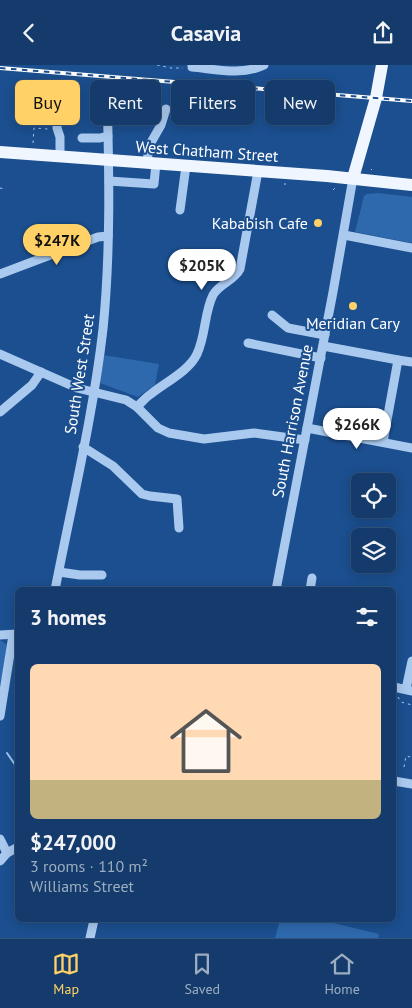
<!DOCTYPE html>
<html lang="en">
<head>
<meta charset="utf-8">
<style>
  :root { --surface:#143b6b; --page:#1d4271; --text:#f1f3f6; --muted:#9dadc1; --line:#33557e; --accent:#ffd166 }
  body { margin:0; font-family:"PT Sans",sans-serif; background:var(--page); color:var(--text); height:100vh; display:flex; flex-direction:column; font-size:19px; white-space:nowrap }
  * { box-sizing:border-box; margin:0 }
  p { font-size:16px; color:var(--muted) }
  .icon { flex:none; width:28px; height:28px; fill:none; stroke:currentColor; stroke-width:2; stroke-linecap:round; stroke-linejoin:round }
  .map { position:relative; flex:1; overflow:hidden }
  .details { position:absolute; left:15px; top:522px; width:381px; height:335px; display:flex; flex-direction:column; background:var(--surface); border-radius:8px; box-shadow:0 2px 12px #0003,0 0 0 1px var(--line) }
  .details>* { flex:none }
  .banner { position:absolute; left:15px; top:15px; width:382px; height:45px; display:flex; gap:10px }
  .buttons { position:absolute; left:351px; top:408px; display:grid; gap:10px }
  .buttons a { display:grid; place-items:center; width:45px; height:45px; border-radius:8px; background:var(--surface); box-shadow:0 2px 12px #0003,0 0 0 1px var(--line); font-size:25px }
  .price { position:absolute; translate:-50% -42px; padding:0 11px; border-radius:18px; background:#fff; color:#222; font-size:16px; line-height:32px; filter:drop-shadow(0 1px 2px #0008) }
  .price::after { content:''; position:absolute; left:50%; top:30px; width:15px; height:11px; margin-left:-8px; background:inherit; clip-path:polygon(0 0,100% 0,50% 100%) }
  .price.active { background:var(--accent); color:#111 }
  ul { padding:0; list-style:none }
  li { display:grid; align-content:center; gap:10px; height:265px; padding:0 15px }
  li+li { border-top:1px solid var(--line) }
  li span { display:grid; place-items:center; height:155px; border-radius:8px; color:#555 }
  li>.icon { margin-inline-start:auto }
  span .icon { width:90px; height:90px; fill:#fffc; stroke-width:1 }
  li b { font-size:21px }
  h2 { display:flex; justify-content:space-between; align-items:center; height:60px; padding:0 15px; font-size:21px }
  .pill { padding:0 18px; border-radius:8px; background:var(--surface); box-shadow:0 2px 12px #0003,0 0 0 1px var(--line); font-size:18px; line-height:45px }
  .pill.active { background:var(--accent); color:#111 }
  header { display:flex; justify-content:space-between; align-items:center; height:65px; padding:0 15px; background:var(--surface); font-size:22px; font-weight:800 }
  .tabs { display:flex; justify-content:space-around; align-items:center; height:70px; border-top:1px solid var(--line); background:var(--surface); font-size:14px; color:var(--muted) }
  .tabs a { display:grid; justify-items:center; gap:2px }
  .tabs .active { color:var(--accent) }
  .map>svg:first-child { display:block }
</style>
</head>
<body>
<header><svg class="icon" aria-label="back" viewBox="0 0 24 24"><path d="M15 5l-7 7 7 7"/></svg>Casavia<svg class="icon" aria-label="share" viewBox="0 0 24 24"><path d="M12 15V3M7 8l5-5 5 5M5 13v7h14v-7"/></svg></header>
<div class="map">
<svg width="412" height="873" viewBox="0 0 412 873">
  <rect width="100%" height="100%" fill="#1b4f8f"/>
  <g fill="#2e69ad">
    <path d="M378 128 412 132V178L355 167 364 131 367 129Z"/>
    <path d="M103 290 159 299 155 320 138 332 100 318Z"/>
    <path d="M0 575 6 579 7 583 0 622Z"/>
    <path d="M280 855H321L379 869 378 873H275Z"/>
  </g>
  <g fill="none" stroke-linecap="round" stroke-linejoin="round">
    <path stroke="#9cc4f0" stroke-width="2" d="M7 688 18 704"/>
    <g stroke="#a9c9ee" stroke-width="1" stroke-dasharray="2.5 4" stroke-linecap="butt">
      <path d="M157 0 171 3H183"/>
      <path d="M33 78 34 63 48 64"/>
      <path d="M371 105 372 104"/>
      <path d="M284 119H286"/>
      <path d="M0 123 5 124"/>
      <path d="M333 125 335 123"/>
      <path d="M398 632 401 637 412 640"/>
      <path d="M404 702 406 691 410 692 412 689"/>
    </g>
    <g stroke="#a9c9ee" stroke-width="9">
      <path d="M192 0V2C215 4 242 11 264 0"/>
      <path d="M58 41 57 63 60 72V91"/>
      <path d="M82 73H100L108 71"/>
      <path d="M147 98 149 81 161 60 166 44"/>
      <path d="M109 116 154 119 156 98"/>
      <path d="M180 145 186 101"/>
      <path d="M344 170 412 183"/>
      <path d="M0 209 98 172 108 171"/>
      <path d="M272 250 288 263 325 270"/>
      <path d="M248 278 321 293"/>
      <path d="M323 281 398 295"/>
      <path d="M0 289 77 323 126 335 137 342 158 363 169 368 204 374 254 368 305 375"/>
      <path d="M137 342C142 337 146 332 151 329 166 317 189 306 197 289 206 270 204 248 213 230 220 218 234 216 240 204L258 106"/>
      <path d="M0 347 32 320 41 307"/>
      <path d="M307 363 412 383"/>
      <path d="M383 377 398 295 412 297"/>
      <path d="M83 382 113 401 142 429 150 431 177 434 179 463"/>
      <path d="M59 507 80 510H102"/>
      <path d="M55 525C72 438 93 351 103 264 111 184 109 104 107 25"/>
      <path d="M276 525 333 227 353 113"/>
      <path d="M310 525 312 513"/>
      <path d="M0 570 17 569"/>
      <path d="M394 622 412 626"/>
      <path d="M406 624 412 596"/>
      <path d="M0 651 13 570"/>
      <path d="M394 716 412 719"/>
      <path d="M0 774 7 788"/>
      <path d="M0 796 7 788 18 782"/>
      <path d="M90 873 94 855"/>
    </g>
    <g stroke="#f0f6ff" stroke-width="12">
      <path d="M0 87 327 111 412 120"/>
      <path d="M353 113 376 33 382 0"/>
    </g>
    <defs>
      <path id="rail" d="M0 3 412 36"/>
    </defs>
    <use href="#rail" stroke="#fff" stroke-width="4"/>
    <use href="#rail" stroke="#1b4f8f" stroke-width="2" stroke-dasharray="5.5" stroke-linecap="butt"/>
  </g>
  <g fill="#ffd166" stroke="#1b4f8f" stroke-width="2">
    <circle cx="318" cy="158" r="5"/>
    <circle cx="353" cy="241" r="5"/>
  </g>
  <g text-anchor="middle" stroke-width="4" stroke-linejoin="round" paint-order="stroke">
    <g font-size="16" fill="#fff" stroke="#1b4f8f">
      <text transform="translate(207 86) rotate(4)" y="6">West Chatham Street</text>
      <text transform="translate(79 309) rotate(-81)" y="6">South West Street</text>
      <text transform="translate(292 356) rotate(-79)" y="6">South Harrison Avenue</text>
    </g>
    <g font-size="16" fill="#fff" stroke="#1b4f8f" text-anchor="end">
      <text x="308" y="164">Kababish Cafe</text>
      <text x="353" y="264" text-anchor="middle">Meridian Cary</text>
    </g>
  </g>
</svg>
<div class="buttons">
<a><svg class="icon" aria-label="locate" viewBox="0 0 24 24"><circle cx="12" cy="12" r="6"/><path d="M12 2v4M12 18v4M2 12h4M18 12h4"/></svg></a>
<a><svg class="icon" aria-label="layers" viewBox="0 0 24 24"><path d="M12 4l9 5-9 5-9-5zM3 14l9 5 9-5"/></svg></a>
</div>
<b class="price active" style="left:57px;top:201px">$247K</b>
<b class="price" style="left:202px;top:226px">$205K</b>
<b class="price" style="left:357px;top:385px">$266K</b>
<div class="banner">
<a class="pill active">Buy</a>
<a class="pill">Rent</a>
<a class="pill">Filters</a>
<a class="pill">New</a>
</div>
<section class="details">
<h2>3 homes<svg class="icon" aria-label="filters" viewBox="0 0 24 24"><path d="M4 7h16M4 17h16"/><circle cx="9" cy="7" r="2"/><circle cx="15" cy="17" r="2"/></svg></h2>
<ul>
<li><span style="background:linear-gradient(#ffd9b3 75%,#c2b280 0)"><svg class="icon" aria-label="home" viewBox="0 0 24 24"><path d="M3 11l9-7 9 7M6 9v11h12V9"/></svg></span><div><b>$247,000</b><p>3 rooms · 110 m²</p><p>Williams Street</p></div></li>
</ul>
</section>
</div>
<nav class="tabs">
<a class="active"><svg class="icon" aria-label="map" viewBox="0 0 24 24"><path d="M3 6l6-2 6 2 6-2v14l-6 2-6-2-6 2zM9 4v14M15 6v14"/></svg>Map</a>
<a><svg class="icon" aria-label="saved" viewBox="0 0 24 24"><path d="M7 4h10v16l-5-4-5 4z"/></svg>Saved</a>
<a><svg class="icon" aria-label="home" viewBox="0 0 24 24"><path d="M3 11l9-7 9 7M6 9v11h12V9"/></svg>Home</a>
</nav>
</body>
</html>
